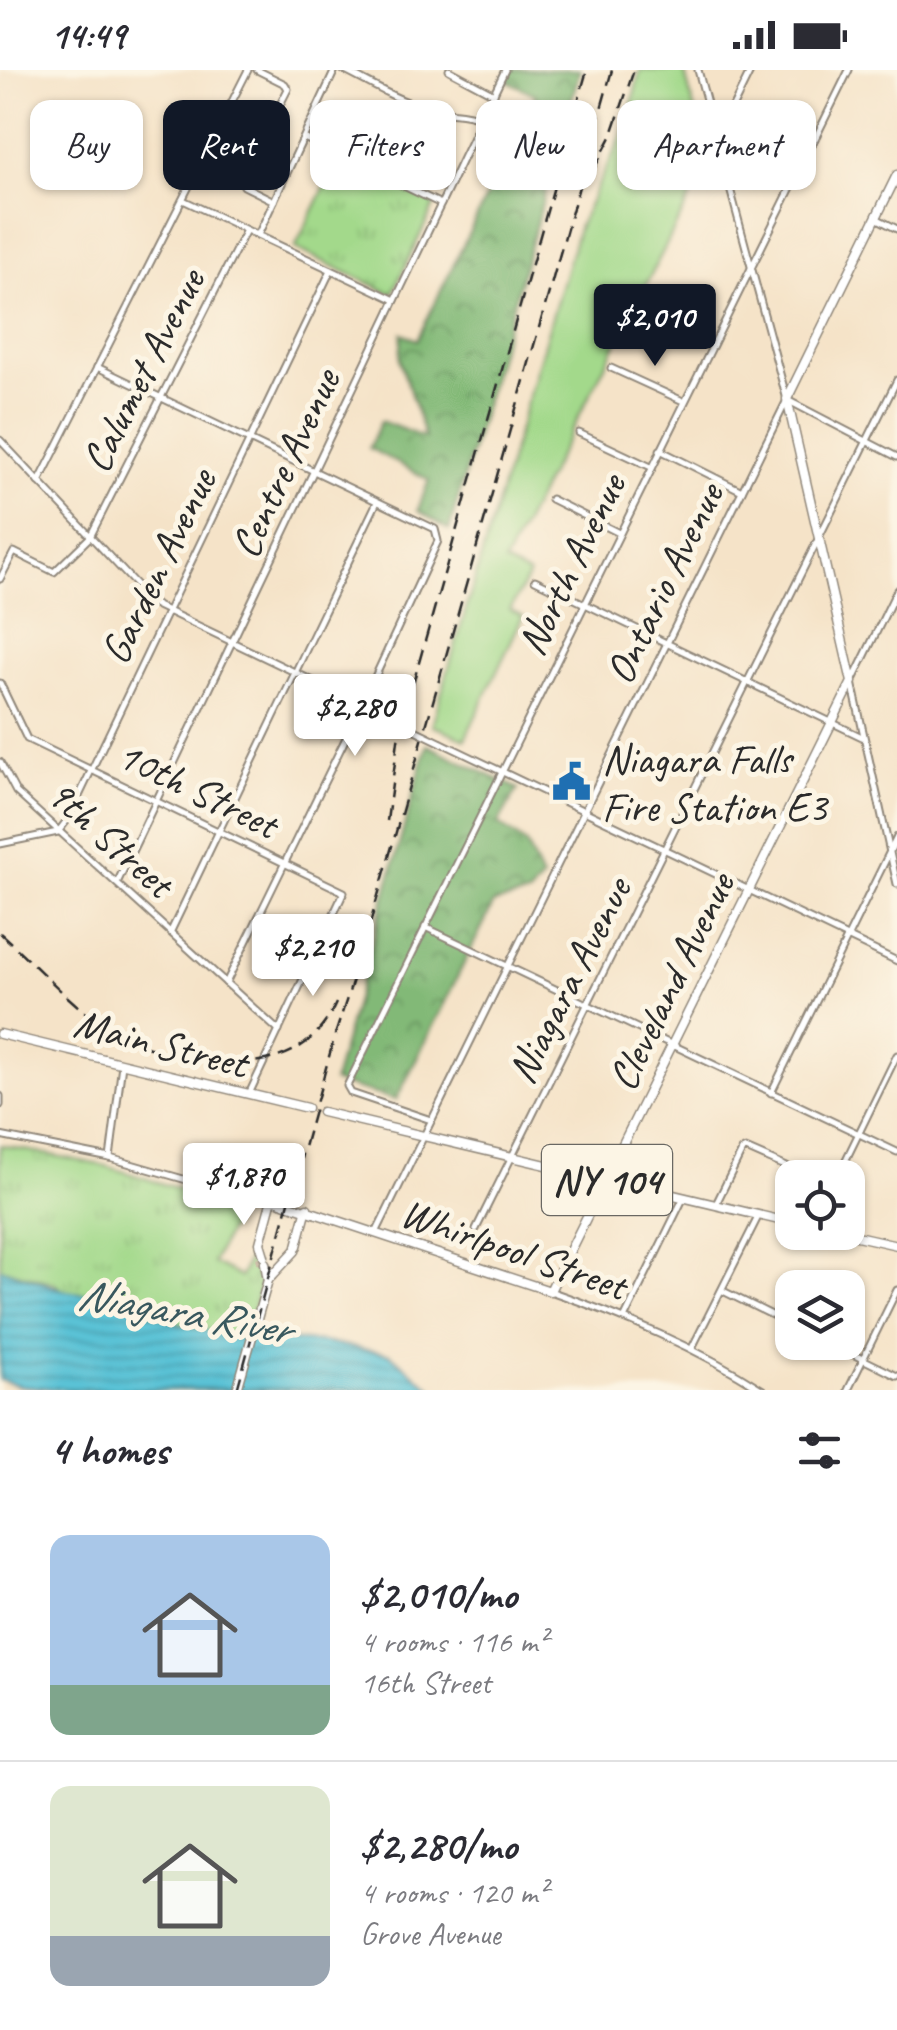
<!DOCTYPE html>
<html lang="en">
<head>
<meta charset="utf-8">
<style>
  :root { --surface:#fff; --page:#f7f7f7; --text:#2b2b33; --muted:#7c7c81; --line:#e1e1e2; --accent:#111827 }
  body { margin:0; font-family:Caveat,sans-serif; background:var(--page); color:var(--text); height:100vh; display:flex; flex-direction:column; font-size:38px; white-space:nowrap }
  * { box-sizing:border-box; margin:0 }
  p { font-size:32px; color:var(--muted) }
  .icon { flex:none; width:55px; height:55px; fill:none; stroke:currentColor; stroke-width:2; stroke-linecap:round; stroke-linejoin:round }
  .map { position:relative; height:1320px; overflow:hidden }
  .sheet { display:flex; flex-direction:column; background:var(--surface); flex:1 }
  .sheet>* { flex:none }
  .banner { position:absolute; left:30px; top:30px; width:838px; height:90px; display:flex; gap:20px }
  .fabs { position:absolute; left:775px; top:1090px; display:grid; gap:20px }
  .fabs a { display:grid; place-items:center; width:90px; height:90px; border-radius:20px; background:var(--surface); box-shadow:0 2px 8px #0004; font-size:50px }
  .price { position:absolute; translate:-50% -85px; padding:0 22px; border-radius:10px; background:#fff; color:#222; font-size:32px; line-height:65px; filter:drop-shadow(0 2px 5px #0008) }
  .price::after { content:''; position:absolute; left:50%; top:60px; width:30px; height:22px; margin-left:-15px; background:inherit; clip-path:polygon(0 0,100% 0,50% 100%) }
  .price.current { background:var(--accent); color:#fff }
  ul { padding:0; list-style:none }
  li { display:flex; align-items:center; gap:30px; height:250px; padding:0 50px }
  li+li { border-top:2px solid var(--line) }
  li span { display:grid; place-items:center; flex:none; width:280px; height:200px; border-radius:20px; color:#555 }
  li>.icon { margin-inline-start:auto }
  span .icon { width:120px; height:120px; fill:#fffc; stroke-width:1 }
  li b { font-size:42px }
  h2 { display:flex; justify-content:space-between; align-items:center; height:120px; padding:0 50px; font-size:42px }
  .tag { padding:0 35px; border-radius:20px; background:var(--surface); box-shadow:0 2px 8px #0004; font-size:35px; line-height:90px }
  .tag.current { background:var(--accent); color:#fff }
  .status { display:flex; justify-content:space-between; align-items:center; height:70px; padding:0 50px; background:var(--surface); direction:ltr }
  .status svg { height:28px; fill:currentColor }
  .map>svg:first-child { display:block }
</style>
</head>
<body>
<div class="status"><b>14:49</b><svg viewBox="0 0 49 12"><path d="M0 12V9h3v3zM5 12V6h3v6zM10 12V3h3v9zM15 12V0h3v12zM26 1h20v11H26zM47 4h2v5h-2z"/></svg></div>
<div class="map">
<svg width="897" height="1320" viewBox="0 0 897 1320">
  <defs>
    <pattern id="forest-crowns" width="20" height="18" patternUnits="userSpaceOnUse" patternTransform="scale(2.5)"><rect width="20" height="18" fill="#82b977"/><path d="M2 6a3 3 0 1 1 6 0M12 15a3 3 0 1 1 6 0" fill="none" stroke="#6b9762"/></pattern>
    <pattern id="park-tufts" width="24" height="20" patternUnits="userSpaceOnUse" patternTransform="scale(2.5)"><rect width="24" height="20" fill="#a3d98b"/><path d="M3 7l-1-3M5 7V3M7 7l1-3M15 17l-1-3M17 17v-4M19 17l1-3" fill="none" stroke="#8cba78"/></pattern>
    <pattern id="water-rules" width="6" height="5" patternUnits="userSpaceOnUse" patternTransform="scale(2.5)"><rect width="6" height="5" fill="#5ac2d6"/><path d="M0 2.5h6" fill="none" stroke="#4b9eae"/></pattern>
  </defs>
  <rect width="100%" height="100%" fill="#fcf5e5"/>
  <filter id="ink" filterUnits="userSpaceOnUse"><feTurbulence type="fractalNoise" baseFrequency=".01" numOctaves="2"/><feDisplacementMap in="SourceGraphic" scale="20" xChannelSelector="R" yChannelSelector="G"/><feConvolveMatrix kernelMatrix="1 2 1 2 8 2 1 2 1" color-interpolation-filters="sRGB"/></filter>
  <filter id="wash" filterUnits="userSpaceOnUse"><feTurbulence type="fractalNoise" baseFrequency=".0048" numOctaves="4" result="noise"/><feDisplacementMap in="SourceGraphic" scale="40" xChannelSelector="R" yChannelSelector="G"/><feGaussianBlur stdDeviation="2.25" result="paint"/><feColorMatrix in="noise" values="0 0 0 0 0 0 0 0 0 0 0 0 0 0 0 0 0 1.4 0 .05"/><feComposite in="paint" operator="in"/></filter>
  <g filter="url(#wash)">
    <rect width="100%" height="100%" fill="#f5e3c8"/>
    <path fill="#a3d98b" stroke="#67825b" stroke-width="2.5" d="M640 0H684L708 93 504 493 529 505 510 540 523 546 465 669 432 655 579 155 627 55Z"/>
    <g fill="url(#forest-crowns)" stroke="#567251" stroke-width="2.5">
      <path d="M510 0H580L449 460 418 440 429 410 369 378 381 351 425 368 400 290 402 263 417 270 536 25 506 10Z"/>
      <path d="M427 675 518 719 498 754 526 774 542 809 529 825 494 833 396 1030 333 1012Z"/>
    </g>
    <g fill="url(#park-tufts)" stroke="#67825b" stroke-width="2.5">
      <path d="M339 88 435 134 392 224 295 178Z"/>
      <path d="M0 1075 106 1096 239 1138 213 1193 240 1207 249 1187 256 1198 255 1207 262 1209 245 1268 172 1254 145 1246 133 1236H118L109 1228 91 1223 86 1228 81 1223H64L55 1213 0 1199Z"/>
    </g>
    <path fill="url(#water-rules)" stroke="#427680" stroke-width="2.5" d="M0 1198 67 1221 99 1226 183 1255 232 1267 322 1272 390 1284 434 1320H73L22 1316 0 1310Z"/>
  </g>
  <g filter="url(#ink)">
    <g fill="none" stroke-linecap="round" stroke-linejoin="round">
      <path stroke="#cdbea9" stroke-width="8" stroke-dasharray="8 4" stroke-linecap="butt" d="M260 1187 261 1194"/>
      <defs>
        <g id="minor">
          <path d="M257 0 285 14 288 19 241 111 244 116 274 131"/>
          <path d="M343 0C372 14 402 34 434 40 451 44 465 41 482 49"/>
          <path d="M449 0 494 24"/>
          <path d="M698 0 786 326"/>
          <path d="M347 47 417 81"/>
          <path d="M719 65 751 0"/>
          <path d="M304 68 441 134"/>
          <path d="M346 88 363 54"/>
          <path d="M401 114 425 66"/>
          <path d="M183 130 395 230"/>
          <path d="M876 148 897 159"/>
          <path d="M258 165 335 0"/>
          <path d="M97 297 435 459 438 471 362 635 226 913"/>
          <path d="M611 298 683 331"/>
          <path d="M789 331 897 387"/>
          <path d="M579 363 651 397"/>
          <path d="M0 370 155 535 386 646"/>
          <path d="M660 380 742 421"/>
          <path d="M39 412 248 0"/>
          <path d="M551 429 619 463"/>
          <path d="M0 509 14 482 54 502 90 467 246 160"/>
          <path d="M535 510 862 667"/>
          <path d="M897 520 852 612 897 814"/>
          <path d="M0 613 27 669 344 822 249 1024"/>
          <path d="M442 673 897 891"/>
          <path d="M0 692 16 722 279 961"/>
          <path d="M0 774 58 762 68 749 331 200"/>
          <path d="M117 813 505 0"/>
          <path d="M425 857 897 1082"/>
          <path d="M171 861 377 432"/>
          <path d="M771 1023 897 767"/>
          <path d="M0 1026V1035"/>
          <path d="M431 1050 351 1023 347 1016 849 0"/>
          <path d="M0 1066 110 1088 218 1119 272 1129"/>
          <path d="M110 1088 122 994"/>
          <path d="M837 1108 897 985"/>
          <path d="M716 1134 742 1081 746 1079 787 1097"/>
          <path d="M476 1159 897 310"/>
          <path d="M376 1163 786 332"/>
          <path d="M550 1221C625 1247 696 1277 763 1320"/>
          <path d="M723 1221 792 1255"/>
          <path d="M625 1247 683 1129"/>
          <path d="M828 1272 897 1306"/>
          <path d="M692 1278 759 1145"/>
          <path d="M848 1320 897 1220"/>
        </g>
        <g id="major">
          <path d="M0 964 307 1038"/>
          <path d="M322 1042 792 1153"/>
          <path d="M839 1162 897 1175"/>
          <path d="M297 1176 307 1138"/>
          <path d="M264 1186 260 1173 272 1129 550 1221 852 612 787 329 897 105"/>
          <path d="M265 1193 268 1210"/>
          <path d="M237 1320 268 1210 295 1181"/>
        </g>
      </defs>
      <use href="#minor" stroke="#90877a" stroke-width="9"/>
      <use href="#major" stroke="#90877a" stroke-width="11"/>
      <use href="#minor" stroke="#fff" stroke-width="5"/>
      <use href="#major" stroke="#fff" stroke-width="8"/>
      <g stroke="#2b2b2b" stroke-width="2.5" stroke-dasharray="15 8" stroke-linecap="butt">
        <path d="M593 101 611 67 634 0"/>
        <path d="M387 751 399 663 587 0"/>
        <path d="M0 863C36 895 82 947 124 969 140 977 158 980 175 984 237 999 306 1001 336 933"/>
        <path d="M237 1320 335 965 362 882 612 0"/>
      </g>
      <defs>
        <path id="minor-bridge" d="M386 646 442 673"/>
      </defs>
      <use href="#minor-bridge" stroke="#90877a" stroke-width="9" stroke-linecap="butt"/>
      <use href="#minor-bridge" stroke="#fff" stroke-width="5"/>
    </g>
  </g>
  <defs>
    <symbol id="civic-bare" viewBox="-9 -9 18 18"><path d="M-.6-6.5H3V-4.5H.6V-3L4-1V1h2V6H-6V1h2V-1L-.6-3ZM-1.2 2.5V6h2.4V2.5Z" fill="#1f6fb2" stroke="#fcf5e5" stroke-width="2.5" paint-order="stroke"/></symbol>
  </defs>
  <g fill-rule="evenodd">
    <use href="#civic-bare" x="544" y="684" width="55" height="55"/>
  </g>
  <g text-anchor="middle" stroke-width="10" stroke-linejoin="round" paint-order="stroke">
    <rect fill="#fcf5e5" stroke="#6a6863" stroke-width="2.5" x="542" y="1075" width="130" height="70" rx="8"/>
    <g font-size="40" font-weight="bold" fill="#2b2b2b">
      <text x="607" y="1124">NY 104</text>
    </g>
    <g font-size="42" fill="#2b2b2b" stroke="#fcf5e5">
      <text transform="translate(142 300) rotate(-63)" y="15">Calumet Avenue</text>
      <text transform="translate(284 393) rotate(-65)" y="15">Centre Avenue</text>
      <text transform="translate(570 494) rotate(-64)" y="15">North Avenue</text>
      <text transform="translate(157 496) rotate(-64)" y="15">Garden Avenue</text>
      <text transform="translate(663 513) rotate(-64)" y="15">Ontario Avenue</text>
      <text transform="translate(198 718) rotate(26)" y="15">10th Street</text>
      <text transform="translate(111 767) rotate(42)" y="15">9th Street</text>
      <text transform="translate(568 910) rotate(-63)" y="15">Niagara Avenue</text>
      <text transform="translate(670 911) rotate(-64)" y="15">Cleveland Avenue</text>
      <text transform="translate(161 972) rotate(14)" y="15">Main Street</text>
      <text transform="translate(514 1178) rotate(19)" y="15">Whirlpool Street</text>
    </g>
    <g font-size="42" fill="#2b2b2b" stroke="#fcf5e5" text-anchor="start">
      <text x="602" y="703">Niagara Falls<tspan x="602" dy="48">Fire Station E3</tspan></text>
    </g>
    <g font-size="45" font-style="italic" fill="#39585e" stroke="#fcf5e5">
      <text transform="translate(184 1240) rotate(10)" y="16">Niagara River</text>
    </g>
  </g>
</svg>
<div class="fabs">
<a><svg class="icon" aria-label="locate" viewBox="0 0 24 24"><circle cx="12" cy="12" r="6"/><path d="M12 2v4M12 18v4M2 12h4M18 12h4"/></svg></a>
<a><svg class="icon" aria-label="layers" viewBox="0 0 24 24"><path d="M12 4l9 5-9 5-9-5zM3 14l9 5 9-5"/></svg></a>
</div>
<b class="price current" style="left:655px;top:299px">$2,010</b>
<b class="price" style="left:355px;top:689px">$2,280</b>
<b class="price" style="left:313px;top:929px">$2,210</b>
<b class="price" style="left:244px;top:1158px">$1,870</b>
<div class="banner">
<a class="tag">Buy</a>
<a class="tag current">Rent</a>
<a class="tag">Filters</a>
<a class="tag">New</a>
<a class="tag">Apartment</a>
</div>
</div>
<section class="sheet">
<h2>4 homes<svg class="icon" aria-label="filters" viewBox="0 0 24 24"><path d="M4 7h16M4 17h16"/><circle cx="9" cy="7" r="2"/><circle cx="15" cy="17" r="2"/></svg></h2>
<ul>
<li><span style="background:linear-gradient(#a9c7e8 75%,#7fa58c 0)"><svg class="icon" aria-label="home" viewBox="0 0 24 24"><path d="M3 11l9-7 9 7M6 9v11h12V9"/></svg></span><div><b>$2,010/mo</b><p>4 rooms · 116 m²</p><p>16th Street</p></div></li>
<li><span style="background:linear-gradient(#dfe7d0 75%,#9aa5b1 0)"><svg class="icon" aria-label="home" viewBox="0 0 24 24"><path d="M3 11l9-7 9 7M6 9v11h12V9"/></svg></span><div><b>$2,280/mo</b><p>4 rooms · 120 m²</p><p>Grove Avenue</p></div></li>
</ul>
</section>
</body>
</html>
